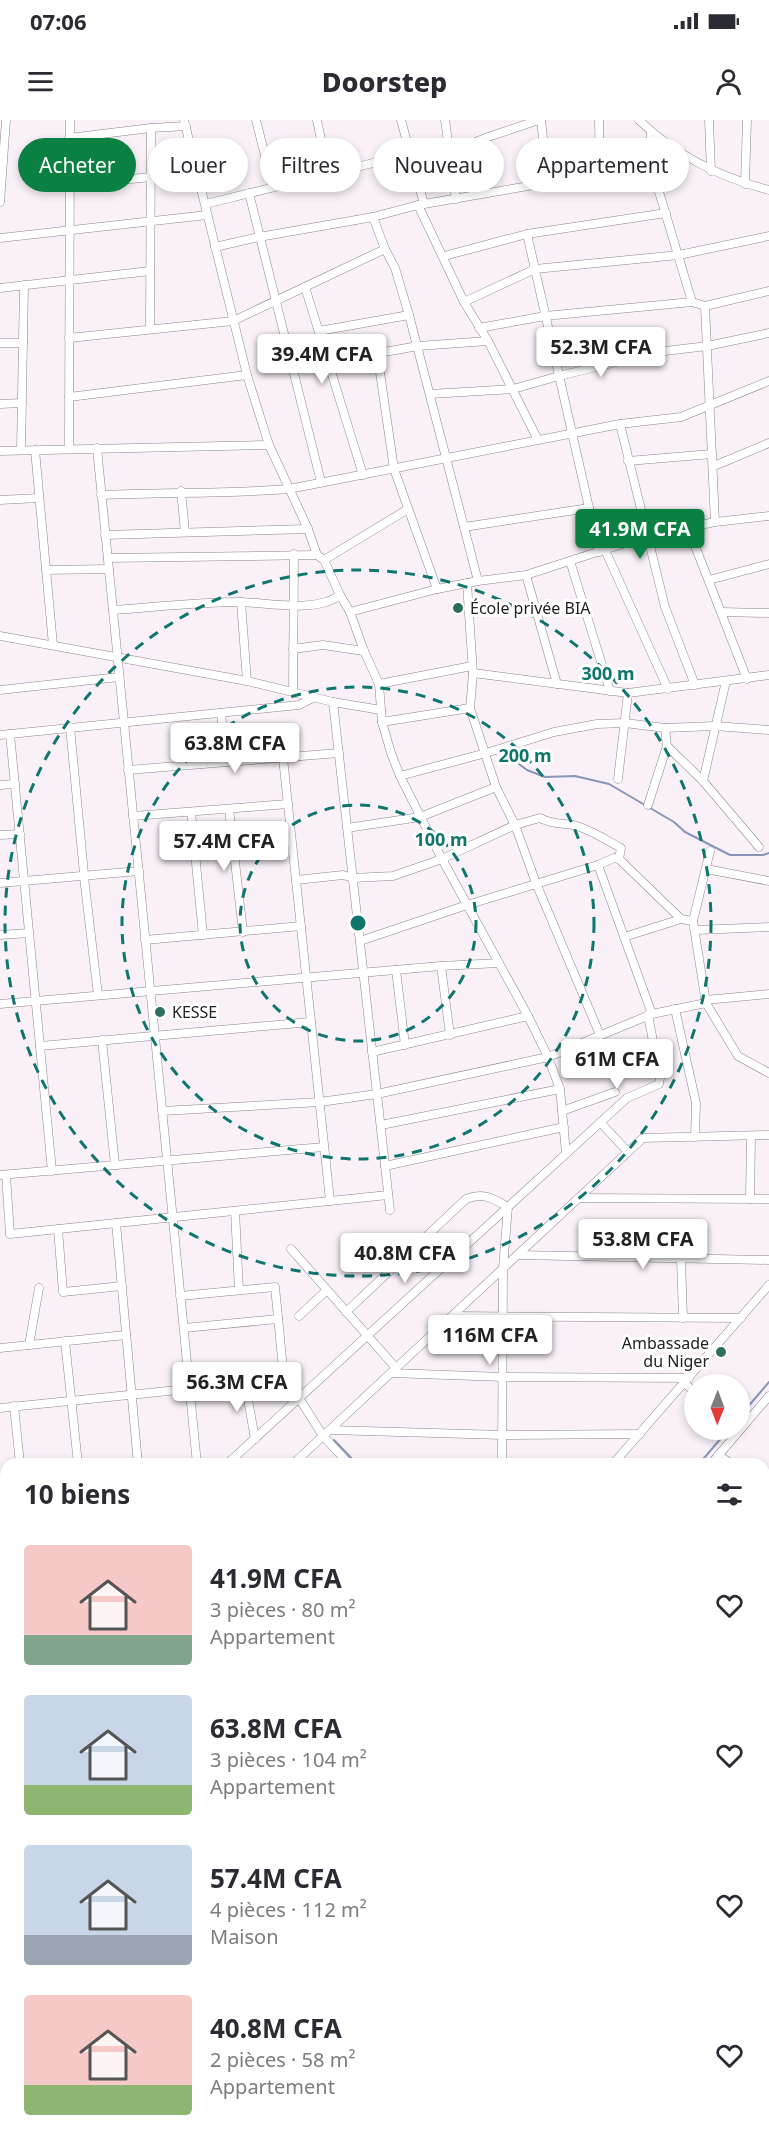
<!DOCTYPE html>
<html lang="fr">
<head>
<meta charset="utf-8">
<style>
  :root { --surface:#fff; --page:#f2f2f3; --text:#2b2b33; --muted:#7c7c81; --accent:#0b8043 }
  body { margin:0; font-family:"Noto Sans",sans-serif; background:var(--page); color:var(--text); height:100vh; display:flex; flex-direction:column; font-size:22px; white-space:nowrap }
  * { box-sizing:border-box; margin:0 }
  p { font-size:20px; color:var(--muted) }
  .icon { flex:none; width:33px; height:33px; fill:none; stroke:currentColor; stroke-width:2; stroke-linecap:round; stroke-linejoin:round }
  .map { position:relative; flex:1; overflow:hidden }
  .drawer { position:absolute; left:0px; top:1338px; width:770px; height:686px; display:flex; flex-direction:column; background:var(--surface); border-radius:18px 18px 0 0; box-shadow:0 3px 9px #0003 }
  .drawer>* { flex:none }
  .guide { position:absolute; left:18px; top:18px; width:734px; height:54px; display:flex; gap:12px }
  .needle { width:39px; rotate:181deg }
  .buttons { position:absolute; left:684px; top:1254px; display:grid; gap:12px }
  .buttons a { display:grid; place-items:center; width:66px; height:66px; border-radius:50%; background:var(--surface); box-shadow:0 3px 9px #0003; font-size:30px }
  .price { position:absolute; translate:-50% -51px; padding:0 14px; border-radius:6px; background:#fff; color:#222; font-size:20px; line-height:39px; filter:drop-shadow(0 2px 3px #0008) }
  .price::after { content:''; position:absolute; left:50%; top:36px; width:18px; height:14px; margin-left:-9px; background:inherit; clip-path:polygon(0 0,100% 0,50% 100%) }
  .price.active { background:var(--accent); color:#fff }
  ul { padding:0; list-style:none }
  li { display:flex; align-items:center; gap:18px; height:150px; padding:0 24px }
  li span { display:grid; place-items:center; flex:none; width:168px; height:120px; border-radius:6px; color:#555 }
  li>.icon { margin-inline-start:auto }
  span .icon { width:72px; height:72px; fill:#fffc; stroke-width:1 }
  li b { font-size:26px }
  h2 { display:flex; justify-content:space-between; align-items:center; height:72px; padding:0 24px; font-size:26px }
  .pill { padding:0 21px; border-radius:27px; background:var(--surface); box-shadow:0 3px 9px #0003; font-size:21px; line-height:54px }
  .pill.active { background:var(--accent); color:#fff }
  .status { display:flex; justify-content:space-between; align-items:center; height:42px; padding:0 30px; background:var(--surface); direction:ltr }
  .status svg { height:16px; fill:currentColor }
  header { display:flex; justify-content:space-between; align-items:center; height:78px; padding:0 24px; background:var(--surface); font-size:27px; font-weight:800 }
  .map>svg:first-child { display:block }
</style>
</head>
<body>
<div class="status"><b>07:06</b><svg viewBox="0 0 49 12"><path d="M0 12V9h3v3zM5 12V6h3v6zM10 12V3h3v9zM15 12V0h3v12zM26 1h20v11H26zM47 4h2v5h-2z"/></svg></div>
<header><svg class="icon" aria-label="menu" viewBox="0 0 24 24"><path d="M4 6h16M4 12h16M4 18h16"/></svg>Doorstep<svg class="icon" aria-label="person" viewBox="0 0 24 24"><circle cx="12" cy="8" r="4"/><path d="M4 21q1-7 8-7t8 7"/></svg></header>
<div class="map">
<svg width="769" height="2023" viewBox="0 0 769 2023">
  <rect width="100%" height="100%" fill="#f9f0f8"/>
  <path fill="#ffd5cc" d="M6 1738V1788L0 1793V1746Z"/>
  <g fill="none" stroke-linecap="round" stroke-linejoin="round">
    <g stroke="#8995b7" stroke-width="2">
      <path d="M511 638 527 650 545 657 575 656 609 664 674 702 685 712 730 735H763L769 733"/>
      <path d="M740 1296 769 1262"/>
      <path d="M334 1320 357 1344"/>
      <path d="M699 1344 728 1310"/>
      <path d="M0 1570 6 1569"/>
      <path d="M764 1619H769"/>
      <path d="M764 1637H769"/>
      <path d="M682 2023V2018"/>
    </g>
    <defs>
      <g id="minor">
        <path d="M184 0 247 255 269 325 308 409 317 435 324 440 340 475 350 492 364 531 379 564 382 602 391 633 400 656 442 739 528 896 548 937 560 969 566 1033"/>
        <path d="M256 0 273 67"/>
        <path d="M317 0 328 54"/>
        <path d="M401 0 424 84"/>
        <path d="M445 0 456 79"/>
        <path d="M541 0 548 63"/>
        <path d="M599 0 600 54"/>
        <path d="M639 0C675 35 722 58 769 70"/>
        <path d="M709 0 711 51"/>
        <path d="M651 12V45L692 182"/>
        <path d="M69 18 151 8 186 6"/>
        <path d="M449 33 488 17 539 0"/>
        <path d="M745 64 747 0"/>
        <path d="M69 65 151 57"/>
        <path d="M249 73 321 362"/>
        <path d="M0 82 6 0"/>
        <path d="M205 84 410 34"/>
        <path d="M418 85 464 182 488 221 538 320"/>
        <path d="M373 97 385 129 395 148 409 195 478 461"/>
        <path d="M527 114 599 432"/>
        <path d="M0 118 207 95"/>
        <path d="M215 127 259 117 373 97 418 85 651 45"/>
        <path d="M444 136 527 114 666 93"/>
        <path d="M305 167 363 355"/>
        <path d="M0 168 150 151"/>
        <path d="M464 182 535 149 679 135 769 116"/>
        <path d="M705 186 715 402"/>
        <path d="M479 208 545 196 692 182 705 186 769 171"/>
        <path d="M150 209 151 8"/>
        <path d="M319 211 409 195"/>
        <path d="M69 218 233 201 385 129"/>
        <path d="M0 223H23"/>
        <path d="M377 232 394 349 437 469"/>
        <path d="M328 242 418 226 488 221"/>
        <path d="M430 274 513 269 559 256 657 232 707 226 769 213"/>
        <path d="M69 277 247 255"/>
        <path d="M0 284 22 283"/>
        <path d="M620 304 665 487 695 565"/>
        <path d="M97 328 197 1344"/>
        <path d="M69 329 70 0"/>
        <path d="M21 330 24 165"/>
        <path d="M35 330 53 525"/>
        <path d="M0 331 269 325"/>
        <path d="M628 341 712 334"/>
        <path d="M714 346 769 323"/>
        <path d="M181 371 185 412"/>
        <path d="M101 375C164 372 226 374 289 369L620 304 681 297 769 261"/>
        <path d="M0 380 39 378"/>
        <path d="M464 407 589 388"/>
        <path d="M688 408 747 559"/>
        <path d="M105 415 308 409"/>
        <path d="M605 430 668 569"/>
        <path d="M108 438 317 435"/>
        <path d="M324 440 408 389"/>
        <path d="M570 441 610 571"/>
        <path d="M46 450 109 449"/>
        <path d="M526 455 557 564"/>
        <path d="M709 460 769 444"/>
        <path d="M467 463 473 553 470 588 496 667 515 705 536 763 600 915"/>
        <path d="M241 482 247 561"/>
        <path d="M113 490C155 487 199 482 241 482 269 483 317 493 340 475"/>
        <path d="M350 492 437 469 478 461 526 455 647 416 715 402 769 396"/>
        <path d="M721 492 769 493"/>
        <path d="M0 516 247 561 333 582 381 590"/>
        <path d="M293 529 323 525 364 531"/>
        <path d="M473 553 628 573 769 555"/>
        <path d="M379 564 472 546"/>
        <path d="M0 570 119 557"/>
        <path d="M293 572 294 434"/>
        <path d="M333 582 390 1090"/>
        <path d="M221 593 226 642"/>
        <path d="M382 602 470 588"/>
        <path d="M70 607 84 754"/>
        <path d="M10 614 52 1051"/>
        <path d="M0 615 299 585 315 577"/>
        <path d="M667 626 703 661 759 727"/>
        <path d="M283 638 330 1081"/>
        <path d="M128 650 339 633"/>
        <path d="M400 656 486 633 554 612 597 604 625 603 665 608 715 606 769 610"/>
        <path d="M618 659 628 573"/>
        <path d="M703 661 726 561"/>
        <path d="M0 665 15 664"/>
        <path d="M648 685 667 626 665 608"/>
        <path d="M229 689 243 812"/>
        <path d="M191 692 203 815"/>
        <path d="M133 696 288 684"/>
        <path d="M347 708 420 697 496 667"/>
        <path d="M0 715 20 714"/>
        <path d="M598 745 652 894"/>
        <path d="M706 749 769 761"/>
        <path d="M84 757 98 875"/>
        <path d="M296 760 343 755 353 758 393 756 442 739 515 705 540 698C556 706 563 702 577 706 593 711 606 720 621 728L619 739"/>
        <path d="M0 763 139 751"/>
        <path d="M693 801 710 731"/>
        <path d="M696 810 769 807"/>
        <path d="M0 815 29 813"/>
        <path d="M624 817 681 799"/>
        <path d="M145 820 301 806"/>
        <path d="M360 821 467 785 598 745 614 738 619 739 681 799 693 801 706 883 738 936 769 953"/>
        <path d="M441 846 450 915"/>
        <path d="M396 850 405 925"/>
        <path d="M705 880 769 874"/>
        <path d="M0 884 441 846 499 843"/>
        <path d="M675 889 696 983 695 1017"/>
        <path d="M102 920 115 1045"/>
        <path d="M40 926 311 902"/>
        <path d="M372 932 528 896"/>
        <path d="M162 991 320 982 377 974 548 937 652 894 706 883"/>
        <path d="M562 991 615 972"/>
        <path d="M600 1002 628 1032"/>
        <path d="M381 1005 560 969"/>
        <path d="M385 1046 564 1007"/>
        <path d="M0 1055 324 1027"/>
        <path d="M6 1055 10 1114 388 1075"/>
        <path d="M579 1078 769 1079"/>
        <path d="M750 1079 751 1016"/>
        <path d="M235 1091 239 1170"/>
        <path d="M116 1103 138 1344"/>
        <path d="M58 1109 63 1172 122 1166"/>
        <path d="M291 1129 396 1248"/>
        <path d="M518 1135 769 1140"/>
        <path d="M681 1138 683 1198"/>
        <path d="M180 1176 275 1167 284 1259"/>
        <path d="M346 1192 466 1079C483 1072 492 1078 508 1087L503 1148 502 1344"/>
        <path d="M299 1196 327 1170"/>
        <path d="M453 1196 741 1198"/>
        <path d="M184 1208 278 1199"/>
        <path d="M65 1221 78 1344"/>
        <path d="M29 1225 39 1168"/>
        <path d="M0 1228 126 1215"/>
        <path d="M391 1253 503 1257 689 1258"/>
        <path d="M245 1263 255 1319"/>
        <path d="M684 1263 694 1271"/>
        <path d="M14 1286 20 1344"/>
        <path d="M0 1288 287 1259 323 1316 349 1344"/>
        <path d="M330 1310 503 1315 640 1314"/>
        <path d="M718 1335 732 1344"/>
        <path d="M227 1344 627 978 659 964 660 958 648 895"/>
        <path d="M293 1344 643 1018 769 1015"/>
        <path d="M613 1344 769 1165"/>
        <path d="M711 1344 769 1276"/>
        <path d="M764 1364 769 1367"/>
        <path d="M0 1461 6 1460"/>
        <path d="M764 1544H769"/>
        <path d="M0 1559H6"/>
        <path d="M764 1699H769"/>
        <path d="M764 1852H769"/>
        <path d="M0 1900 6 1895"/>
        <path d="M764 1914H769"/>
        <path d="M0 2000 6 2007"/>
        <path d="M15 2018 20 2023"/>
        <path d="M204 2018H247"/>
        <path d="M309 2018 311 2023"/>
        <path d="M74 2023 81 2018"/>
        <path d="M389 2023V2018"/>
        <path d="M437 2023V2018"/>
        <path d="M488 2023V2018"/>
        <path d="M536 2023V2018"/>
        <path d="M582 2023V2018"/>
        <path d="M637 2023V2018"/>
        <path d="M686 2023V2018"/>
      </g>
      <path id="primary" d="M764 1630H769"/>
      <g id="trunk">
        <path d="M0 1577 6 1576"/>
        <path d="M0 1683 6 1687"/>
        <path d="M0 1701 6 1705"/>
        <path d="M0 1822 6 1818"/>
        <path d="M0 1836 6 1831"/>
        <path d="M0 1853 6 1847"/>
        <path d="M0 1880 6 1876"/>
        <path d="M277 2018 279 2023"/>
        <path d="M290 2018 292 2023"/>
      </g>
    </defs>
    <use href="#minor" stroke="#8e868d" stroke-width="9"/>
    <use href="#primary" stroke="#8e868d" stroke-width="14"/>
    <use href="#trunk" stroke="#8e868d" stroke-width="14"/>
    <use href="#minor" stroke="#fff" stroke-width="8"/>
    <use href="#primary" stroke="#fff" stroke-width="12"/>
    <use href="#trunk" stroke="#fff" stroke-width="12"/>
  </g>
  <g fill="none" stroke="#0f766e" stroke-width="3" stroke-dasharray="10 8">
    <circle cx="358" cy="803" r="118"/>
    <circle cx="358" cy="803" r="236"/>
    <circle cx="358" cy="803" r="353"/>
  </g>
  <g fill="#2c6f61" stroke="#fff" stroke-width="2">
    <circle cx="458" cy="488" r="6"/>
    <circle cx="160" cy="892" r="6"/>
    <circle cx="721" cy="1232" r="6"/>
  </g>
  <g text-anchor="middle" stroke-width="6" stroke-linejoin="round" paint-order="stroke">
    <g font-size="16" fill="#232022" stroke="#fff" text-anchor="start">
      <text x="470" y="494">École privée BIA</text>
      <text x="172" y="898">KESSE</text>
      <text x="709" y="1229" text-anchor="end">Ambassade<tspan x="709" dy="18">du Niger</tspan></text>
    </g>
  </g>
  <circle cx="358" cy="803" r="9" fill="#0f766e" stroke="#fff" stroke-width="3"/>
  <g font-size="18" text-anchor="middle" font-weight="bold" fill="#0f766e" stroke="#fff" stroke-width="6" stroke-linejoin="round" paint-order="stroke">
    <text x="608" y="560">300 m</text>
    <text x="525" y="642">200 m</text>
    <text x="441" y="726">100 m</text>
  </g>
</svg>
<div class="buttons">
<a><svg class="needle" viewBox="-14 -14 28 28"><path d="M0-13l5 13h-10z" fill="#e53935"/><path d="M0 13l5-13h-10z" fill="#7c7c81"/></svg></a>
</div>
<b class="price" style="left:601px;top:258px">52.3M CFA</b>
<b class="price" style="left:322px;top:265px">39.4M CFA</b>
<b class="price active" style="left:640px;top:440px">41.9M CFA</b>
<b class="price" style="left:235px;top:654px">63.8M CFA</b>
<b class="price" style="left:224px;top:752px">57.4M CFA</b>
<b class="price" style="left:617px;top:970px">61M CFA</b>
<b class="price" style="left:643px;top:1150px">53.8M CFA</b>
<b class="price" style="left:405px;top:1164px">40.8M CFA</b>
<b class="price" style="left:490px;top:1246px">116M CFA</b>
<b class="price" style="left:237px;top:1293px">56.3M CFA</b>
<div class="guide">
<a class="pill active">Acheter</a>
<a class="pill">Louer</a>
<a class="pill">Filtres</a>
<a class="pill">Nouveau</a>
<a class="pill">Appartement</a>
</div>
<section class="drawer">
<h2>10 biens<svg class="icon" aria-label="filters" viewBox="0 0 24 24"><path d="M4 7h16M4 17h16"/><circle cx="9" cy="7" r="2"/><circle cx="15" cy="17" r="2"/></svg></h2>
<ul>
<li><span style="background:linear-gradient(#f6c9c9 75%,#7fa58c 0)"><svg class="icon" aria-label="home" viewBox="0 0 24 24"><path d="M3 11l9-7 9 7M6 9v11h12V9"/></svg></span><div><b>41.9M CFA</b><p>3 pièces · 80 m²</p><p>Appartement</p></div><svg class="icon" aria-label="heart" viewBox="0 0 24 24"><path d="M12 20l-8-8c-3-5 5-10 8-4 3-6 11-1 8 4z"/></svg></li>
<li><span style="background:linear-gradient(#c9d6e8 75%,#8fb573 0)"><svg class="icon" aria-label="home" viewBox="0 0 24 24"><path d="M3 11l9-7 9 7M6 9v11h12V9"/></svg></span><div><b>63.8M CFA</b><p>3 pièces · 104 m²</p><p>Appartement</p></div><svg class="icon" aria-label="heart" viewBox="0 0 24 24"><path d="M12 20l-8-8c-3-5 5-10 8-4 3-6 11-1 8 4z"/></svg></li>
<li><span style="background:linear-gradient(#c9d6e8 75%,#9aa5b1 0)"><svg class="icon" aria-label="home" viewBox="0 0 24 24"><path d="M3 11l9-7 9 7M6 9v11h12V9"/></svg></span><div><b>57.4M CFA</b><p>4 pièces · 112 m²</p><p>Maison</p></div><svg class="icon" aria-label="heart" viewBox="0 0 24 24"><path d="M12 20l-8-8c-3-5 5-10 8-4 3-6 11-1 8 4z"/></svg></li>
<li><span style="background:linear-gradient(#f6c9c9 75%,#8fb573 0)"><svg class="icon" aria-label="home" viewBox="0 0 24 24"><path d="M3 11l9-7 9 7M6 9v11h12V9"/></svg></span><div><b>40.8M CFA</b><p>2 pièces · 58 m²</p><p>Appartement</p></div><svg class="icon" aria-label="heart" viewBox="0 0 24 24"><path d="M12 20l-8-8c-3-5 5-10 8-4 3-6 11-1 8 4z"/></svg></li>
</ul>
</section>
</div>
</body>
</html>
